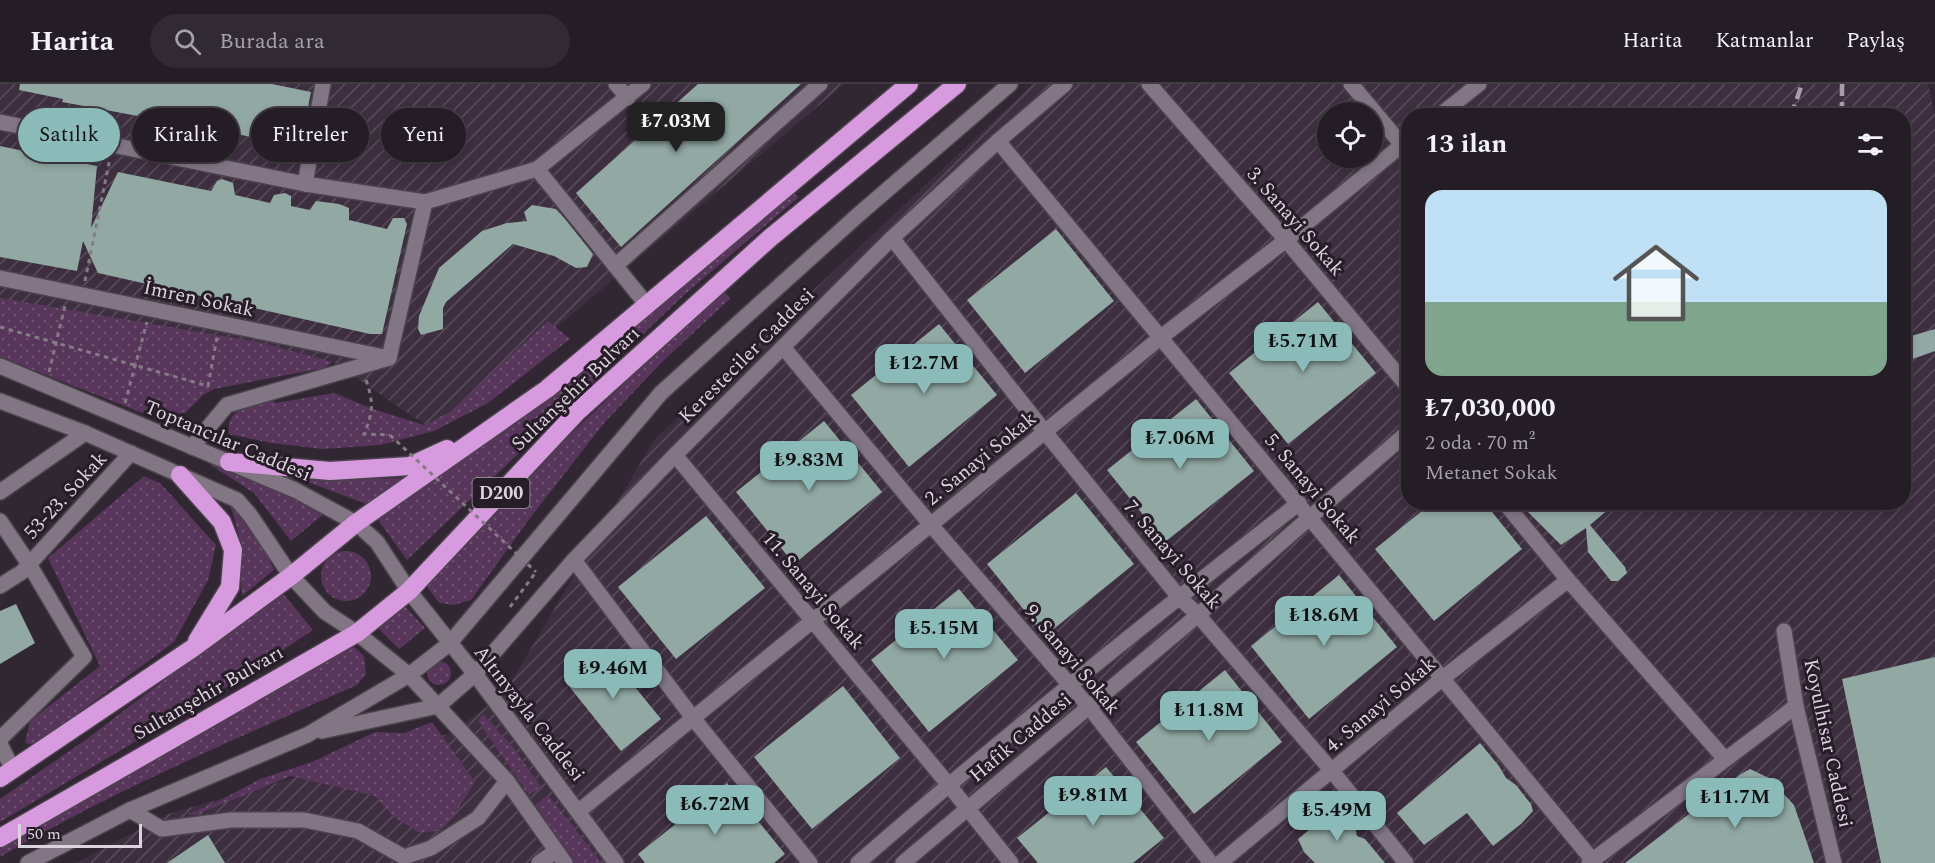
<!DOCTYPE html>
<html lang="tr">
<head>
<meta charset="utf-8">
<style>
  :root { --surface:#251d26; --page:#312a32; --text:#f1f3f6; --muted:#a3a2a7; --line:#423b43; --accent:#8bbbb9 }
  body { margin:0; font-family:Spectral,serif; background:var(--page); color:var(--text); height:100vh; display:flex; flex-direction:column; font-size:22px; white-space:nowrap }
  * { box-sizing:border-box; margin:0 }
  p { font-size:20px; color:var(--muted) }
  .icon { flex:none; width:33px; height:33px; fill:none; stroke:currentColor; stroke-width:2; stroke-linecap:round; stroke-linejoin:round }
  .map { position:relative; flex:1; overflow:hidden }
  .details { position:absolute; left:1401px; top:24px; width:510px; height:402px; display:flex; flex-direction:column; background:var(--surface); border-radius:24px; box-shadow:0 3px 9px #0003,0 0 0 2px var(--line) }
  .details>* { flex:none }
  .hud { position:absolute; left:18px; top:24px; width:570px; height:54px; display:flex; gap:12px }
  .tools { position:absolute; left:1317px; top:18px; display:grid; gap:12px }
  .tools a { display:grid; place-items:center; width:66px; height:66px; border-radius:50%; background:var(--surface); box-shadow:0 3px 9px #0003,0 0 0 2px var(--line); font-size:30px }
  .scale { position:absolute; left:18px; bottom:15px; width:124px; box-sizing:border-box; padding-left:6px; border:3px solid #dbd4dc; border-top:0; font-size:16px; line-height:21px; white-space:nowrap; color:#dbd4dc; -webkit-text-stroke:4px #271d29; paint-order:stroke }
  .price { position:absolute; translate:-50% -51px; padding:0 14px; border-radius:12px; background:var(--accent); color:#111; font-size:20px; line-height:39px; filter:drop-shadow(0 2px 3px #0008) }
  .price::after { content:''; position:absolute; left:50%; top:36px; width:18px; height:14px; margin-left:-9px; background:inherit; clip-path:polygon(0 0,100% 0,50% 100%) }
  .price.active { background:#222; color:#fff }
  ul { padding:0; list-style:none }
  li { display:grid; align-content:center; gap:12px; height:318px; padding:0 24px }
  li span { display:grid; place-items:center; height:186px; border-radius:18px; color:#555 }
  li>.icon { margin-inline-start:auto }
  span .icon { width:108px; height:108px; fill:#fffc; stroke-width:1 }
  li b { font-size:26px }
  h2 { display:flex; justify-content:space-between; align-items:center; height:72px; padding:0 24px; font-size:26px }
  .chip { padding:0 21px; border-radius:27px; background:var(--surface); box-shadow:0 3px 9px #0003,0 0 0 2px var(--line); font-size:21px; line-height:54px }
  .chip.active { background:var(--accent); color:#111 }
  header { display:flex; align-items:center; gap:36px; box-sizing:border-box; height:84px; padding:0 30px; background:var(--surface); border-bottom:2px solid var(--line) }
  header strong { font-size:28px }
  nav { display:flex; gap:33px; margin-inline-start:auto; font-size:21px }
  .search { width:420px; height:54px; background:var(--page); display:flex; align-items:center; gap:15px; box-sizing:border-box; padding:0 21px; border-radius:33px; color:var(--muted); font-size:22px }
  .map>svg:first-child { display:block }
</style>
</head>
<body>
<header>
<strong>Harita</strong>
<div class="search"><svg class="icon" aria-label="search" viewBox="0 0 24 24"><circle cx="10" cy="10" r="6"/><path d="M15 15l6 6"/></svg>Burada ara</div>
<nav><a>Harita</a><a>Katmanlar</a><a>Paylaş</a></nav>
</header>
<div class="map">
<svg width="1935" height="779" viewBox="0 0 1935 779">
  <defs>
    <pattern id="industrial-furrows" width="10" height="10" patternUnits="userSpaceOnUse" patternTransform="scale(1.5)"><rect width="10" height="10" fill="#3e2f40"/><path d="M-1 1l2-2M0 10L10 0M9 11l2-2" fill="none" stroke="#594c5b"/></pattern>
    <pattern id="grass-dots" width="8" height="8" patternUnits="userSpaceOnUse" patternTransform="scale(1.5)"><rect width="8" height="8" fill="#58365c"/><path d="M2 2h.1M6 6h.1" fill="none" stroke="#6f5273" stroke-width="1.8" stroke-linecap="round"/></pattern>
  </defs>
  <rect width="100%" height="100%" fill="#312733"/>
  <g fill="url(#industrial-furrows)" fill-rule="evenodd">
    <path d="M0 0H844L434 347 333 278 0 216Z"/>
    <path d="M1033 0H1928L1935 33V779H76L168 730 451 649 504 610 654 356ZM1328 28H1372V74H1328ZM1408 32H1904V418H1408Z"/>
  </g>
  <g fill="url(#grass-dots)">
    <path d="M790 107 799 113 684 211 407 476 376 433Z"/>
    <path d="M723 205 730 215 664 276 605 338 530 434 471 516 454 521 439 519 428 504 429 489 554 366Z"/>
    <path d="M0 214 258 258 333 278 324 284 214 305 203 311 173 341 0 273Z"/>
    <path d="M548 237 570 255 488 319 434 347 380 361 323 365 271 359 229 350C225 325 251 320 270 314L276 319 334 309 373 325 424 341 450 328Z"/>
    <path d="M208 379 309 418 325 429 291 457 254 409Z"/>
    <path d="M144 392 161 400 216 461 208 496 174 558 35 661 25 659 30 637 100 582 48 474Z"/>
    <path d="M409 394 369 421 302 396Z"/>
    <path d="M230 420C253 442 261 457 274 486L242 512 239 451Z"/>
    <circle cx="346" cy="492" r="25"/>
    <path d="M281 507 313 546 222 606 0 738V715L84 657Z"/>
    <path d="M404 521 425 544 399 565 377 543Z"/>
    <path d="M340 562H353L364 572 366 590 357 601C236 655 114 706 0 773V765Z"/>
    <circle cx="439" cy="589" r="12"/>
    <path d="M483 630 513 663 541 703 529 711 478 637Z"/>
    <path d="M432 638 475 698 452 734 438 747 418 748 393 732 375 712 291 692 195 731 188 730 213 720 260 695 312 678 375 648 404 649Z"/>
    <path d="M548 711 602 779H575L535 721Z"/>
  </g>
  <g fill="#91a8a3">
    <path d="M20 0H272L311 8 300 62 62 18 63 15 19 6Z"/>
    <path d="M698 0H801L621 163 576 109Z"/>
    <path d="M0 62 97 82 91 144 118 88 211 107 217 97 222 95 233 99 235 111 270 119 274 111 285 109 291 112V122L310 126 316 117 339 120 349 124V136L387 145 393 134H404L407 140 382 250H370L98 189 83 157 77 187 0 173Z"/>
    <path d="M532 121 556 125 565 135 593 170 587 183 576 184 554 172 513 160 446 218 443 224V245L421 251 418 245 419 232 439 184 482 147 507 139 527 137 524 128Z"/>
    <path d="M1056 145 1114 217 1025 289 967 216Z"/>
    <path d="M1318 218 1376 289 1288 360 1229 289Z"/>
    <path d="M939 240 997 311 909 383 851 311Z"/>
    <path d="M1935 245V267L1904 278V254Z"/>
    <path d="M1196 315 1254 387 1165 458 1107 386Z"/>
    <path d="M824 337 882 408 794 480 736 408Z"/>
    <path d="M1076 409 1134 480 1045 552 987 480Z"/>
    <path d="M1433 418H1484L1522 465 1434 537 1375 465Z"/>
    <path d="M1518 418H1617L1590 441 1625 483 1627 489 1618 497H1611L1588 468 1586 444 1561 461Z"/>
    <path d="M706 432 765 504 676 575 618 503Z"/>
    <path d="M1339 491 1397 563 1309 635 1251 562Z"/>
    <path d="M959 505 1018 576 929 648 871 576Z"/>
    <path d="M16 520 35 559 0 580V527Z"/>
    <path d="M604 565 661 635 621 667 564 596Z"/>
    <path d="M1935 573V779H1881L1842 595Z"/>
    <path d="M1225 586 1282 658 1194 730 1136 658Z"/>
    <path d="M843 602 900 674 812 745 754 673Z"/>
    <path d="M1480 659 1499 682 1506 694 1516 701 1531 720 1533 727 1521 740 1493 762 1467 729 1424 761 1397 729Z"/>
    <path d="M1106 683 1164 754 1133 779H1038L1017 754Z"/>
    <path d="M1750 685 1769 694 1794 721 1814 779H1625L1741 690Z"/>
    <path d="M727 699 785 770 774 779H645L638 770Z"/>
    <path d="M1336 724 1341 727 1355 743 1357 752 1365 755 1385 779H1315L1304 768 1298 755Z"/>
    <path d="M208 751 225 779H167Z"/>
  </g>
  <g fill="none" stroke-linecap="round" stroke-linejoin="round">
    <defs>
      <g id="minor">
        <path d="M616 0 628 14"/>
        <path d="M1149 0 1286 156 1408 303"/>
        <path d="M1351 0 1408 68"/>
        <path d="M1439 32 1479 0"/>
        <path d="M0 38 305 100 425 118 537 85 643 0"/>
        <path d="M998 57 1595 779"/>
        <path d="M537 85 647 221"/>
        <path d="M305 100 323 0"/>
        <path d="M892 154 1045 348 1179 513 1198 531 1332 687 1406 779"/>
        <path d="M615 182 820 0"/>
        <path d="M0 194 389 274"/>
        <path d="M783 263 931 441 1089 623 1211 779"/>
        <path d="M0 282 295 406 356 439 377 458 409 507 475 590 616 779"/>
        <path d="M0 317 85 349 237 416 250 431 291 492 325 528 357 549 409 591 507 697 565 779"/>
        <path d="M192 363 227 321 389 274 425 118"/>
        <path d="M675 371 948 700 1011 779"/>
        <path d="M0 408 85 349"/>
        <path d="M1504 418 1568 496 1725 675"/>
        <path d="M0 437 29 480 84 573 0 655"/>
        <path d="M574 476 693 634 810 779"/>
        <path d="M0 502 22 488 131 369"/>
        <path d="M1784 547 1796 622 1834 779"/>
        <path d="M322 647 438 622 475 590 574 476 675 371 892 154 998 57 1065 0"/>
        <path d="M0 660 13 686"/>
        <path d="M130 726 162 745 231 736H304L358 747 404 773 431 764 478 734 507 697"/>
        <path d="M579 727 1160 254 1286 156 1408 56"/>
        <path d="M28 779 130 726 307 651 409 591 449 560 661 309 858 131 1010 0"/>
        <path d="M539 779 556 767"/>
        <path d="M858 779C1001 654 1149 536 1299 419"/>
        <path d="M903 779 1198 531 1408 348"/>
        <path d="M1220 779 1443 594 1568 496"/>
        <path d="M1589 779 1796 622"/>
      </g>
      <g id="highway">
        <path d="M229 378 330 387 410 382 447 365"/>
        <path d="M180 391 222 438 233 466 230 503 197 557"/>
        <path d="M0 694 193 564 291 492 356 439 547 305 909 0"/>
        <path d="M0 754 357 549 409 507 577 328 770 154 957 0"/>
      </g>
    </defs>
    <use href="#minor" stroke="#4b434c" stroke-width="18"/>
    <use href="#highway" stroke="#4b434c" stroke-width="21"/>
    <g stroke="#847b85" stroke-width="3" stroke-dasharray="4.5 4.5" stroke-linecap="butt">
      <path d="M85 197 110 74"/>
      <path d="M0 243 208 302 217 253"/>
      <path d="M49 288 65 222"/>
      <path d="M366 296C374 319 373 329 364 350L390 351"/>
      <path d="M125 319 147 238"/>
      <path d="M510 523 536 488"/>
    </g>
    <use href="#minor" stroke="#827684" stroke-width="15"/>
    <use href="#highway" stroke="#d89adf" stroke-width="18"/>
    <g stroke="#a79fa8" stroke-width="4.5" stroke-dasharray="12 6" stroke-linecap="butt">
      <path d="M1842 0V32"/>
      <path d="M1791 32 1802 0"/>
    </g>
    <path stroke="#847b85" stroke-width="3" stroke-dasharray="4.5 4.5" stroke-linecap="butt" d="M390 351 536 488"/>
  </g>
  <g text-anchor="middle" stroke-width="6" stroke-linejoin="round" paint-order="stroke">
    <rect fill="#271d29" stroke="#a59da6" stroke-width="1.5" x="472.5" y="394" width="57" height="30" rx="4.5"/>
    <g font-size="18" font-weight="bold" fill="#dbd4dc">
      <text x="501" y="415">D200</text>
    </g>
    <g font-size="20" fill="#dbd4dc" stroke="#271d29">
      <text transform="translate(1296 137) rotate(49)" y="7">3. Sanayi Sokak</text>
      <text transform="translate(199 214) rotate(12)" y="7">İmren Sokak</text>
      <text transform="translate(746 271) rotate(-45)" y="7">Keresteciler Caddesi</text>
      <text transform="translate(575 304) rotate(-44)" y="7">Sultanşehir Bulvarı</text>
      <text transform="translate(228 356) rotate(23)" y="7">Toptancılar Caddesi</text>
      <text transform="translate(980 374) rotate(-39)" y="7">2. Sanayi Sokak</text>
      <text transform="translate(1313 404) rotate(50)" y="7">5. Sanayi Sokak</text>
      <text transform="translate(65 411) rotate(-47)" y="7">53-23. Sokak</text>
      <text transform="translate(1173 470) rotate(49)" y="7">7. Sanayi Sokak</text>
      <text transform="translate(814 506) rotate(50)" y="7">11. Sanayi Sokak</text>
      <text transform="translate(1073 575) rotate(50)" y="7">9. Sanayi Sokak</text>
      <text transform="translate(208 608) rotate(-30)" y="7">Sultanşehir Bulvarı</text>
      <text transform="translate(1380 620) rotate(-40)" y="7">4. Sanayi Sokak</text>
      <text transform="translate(530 629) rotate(52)" y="7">Altınyayla Caddesi</text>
      <text transform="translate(1020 653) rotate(-40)" y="7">Hafik Caddesi</text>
      <text transform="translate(1829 659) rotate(78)" y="7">Koyulhisar Caddesi</text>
    </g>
  </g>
</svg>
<div class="tools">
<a><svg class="icon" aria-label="locate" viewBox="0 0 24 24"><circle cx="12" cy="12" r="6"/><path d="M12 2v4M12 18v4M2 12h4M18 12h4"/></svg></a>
</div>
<div class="scale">50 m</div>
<b class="price active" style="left:676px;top:69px">₺7.03M</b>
<b class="price" style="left:1303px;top:289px">₺5.71M</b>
<b class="price" style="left:924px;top:311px">₺12.7M</b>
<b class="price" style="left:1180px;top:386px">₺7.06M</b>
<b class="price" style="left:809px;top:408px">₺9.83M</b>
<b class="price" style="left:1324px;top:563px">₺18.6M</b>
<b class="price" style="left:944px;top:576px">₺5.15M</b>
<b class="price" style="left:613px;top:616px">₺9.46M</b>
<b class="price" style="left:1209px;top:658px">₺11.8M</b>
<b class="price" style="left:1093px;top:743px">₺9.81M</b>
<b class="price" style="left:1735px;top:745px">₺11.7M</b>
<b class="price" style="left:715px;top:752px">₺6.72M</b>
<b class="price" style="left:1337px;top:758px">₺5.49M</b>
<div class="hud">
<a class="chip active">Satılık</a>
<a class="chip">Kiralık</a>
<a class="chip">Filtreler</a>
<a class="chip">Yeni</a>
</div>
<section class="details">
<h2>13 ilan<svg class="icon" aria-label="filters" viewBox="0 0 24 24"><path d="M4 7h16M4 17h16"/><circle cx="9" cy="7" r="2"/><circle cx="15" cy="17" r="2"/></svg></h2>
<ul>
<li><span style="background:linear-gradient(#bfe0f5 60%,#7fa58c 0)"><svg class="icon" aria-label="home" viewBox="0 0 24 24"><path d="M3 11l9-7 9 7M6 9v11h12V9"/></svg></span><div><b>₺7,030,000</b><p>2 oda · 70 m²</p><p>Metanet Sokak</p></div></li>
</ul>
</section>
</div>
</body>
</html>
